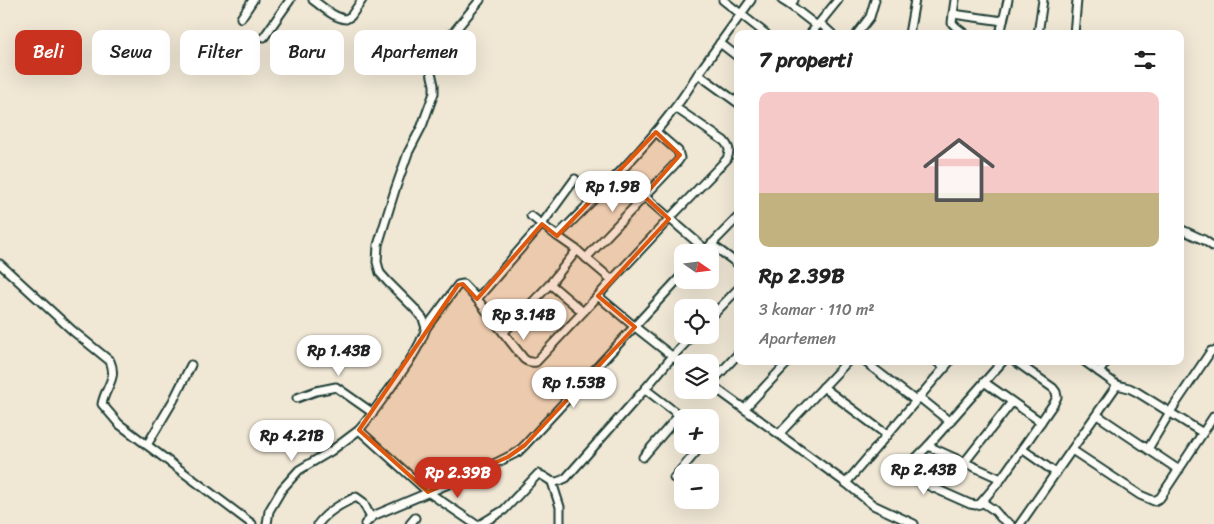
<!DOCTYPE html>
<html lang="id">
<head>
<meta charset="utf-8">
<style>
  :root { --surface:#fff; --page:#f2f2f2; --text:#222; --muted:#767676; --line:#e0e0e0; --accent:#c8321e }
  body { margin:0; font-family:Sriracha,sans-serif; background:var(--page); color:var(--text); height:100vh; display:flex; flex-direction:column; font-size:19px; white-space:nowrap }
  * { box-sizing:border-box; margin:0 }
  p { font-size:16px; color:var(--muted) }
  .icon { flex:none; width:28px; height:28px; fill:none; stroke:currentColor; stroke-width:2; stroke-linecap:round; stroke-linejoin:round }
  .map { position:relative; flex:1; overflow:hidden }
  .details { position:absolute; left:734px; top:30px; width:450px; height:335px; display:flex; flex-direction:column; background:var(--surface); border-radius:10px; box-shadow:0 5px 20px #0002 }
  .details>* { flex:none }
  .top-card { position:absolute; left:15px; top:30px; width:475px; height:45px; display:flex; gap:10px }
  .needle { width:32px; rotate:104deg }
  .buttons { position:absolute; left:674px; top:244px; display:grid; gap:10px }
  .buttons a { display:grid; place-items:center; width:45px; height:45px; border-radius:10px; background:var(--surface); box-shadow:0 5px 20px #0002; font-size:25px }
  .price { position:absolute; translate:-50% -42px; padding:0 11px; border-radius:18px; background:#fff; color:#222; font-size:16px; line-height:32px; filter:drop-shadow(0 1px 2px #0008) }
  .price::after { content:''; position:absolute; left:50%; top:30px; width:15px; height:11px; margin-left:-8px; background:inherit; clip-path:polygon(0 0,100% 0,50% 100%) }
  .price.current { background:var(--accent); color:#fff }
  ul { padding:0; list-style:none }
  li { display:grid; align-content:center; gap:10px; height:265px; padding:0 25px }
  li+li { border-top:1px solid var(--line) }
  li span { display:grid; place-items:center; height:155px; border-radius:10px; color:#555 }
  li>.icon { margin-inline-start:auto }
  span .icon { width:90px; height:90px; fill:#fffc; stroke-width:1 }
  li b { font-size:21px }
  h2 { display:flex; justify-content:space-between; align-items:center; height:60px; padding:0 25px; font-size:21px }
  .pill { padding:0 18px; border-radius:10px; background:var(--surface); box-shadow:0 5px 20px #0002; font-size:18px; line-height:45px }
  .pill.current { background:var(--accent); color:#fff }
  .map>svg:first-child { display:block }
</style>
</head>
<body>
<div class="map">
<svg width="1214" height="524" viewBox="0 0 1214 524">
  <rect width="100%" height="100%" fill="#f0e7d5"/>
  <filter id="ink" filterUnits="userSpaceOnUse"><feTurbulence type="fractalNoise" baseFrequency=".02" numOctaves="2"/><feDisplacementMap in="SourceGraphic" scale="10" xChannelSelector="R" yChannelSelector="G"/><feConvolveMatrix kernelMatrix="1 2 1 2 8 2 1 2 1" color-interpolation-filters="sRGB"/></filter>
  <g filter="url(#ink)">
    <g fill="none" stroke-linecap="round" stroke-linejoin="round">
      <defs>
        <g id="street">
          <path d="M313 0C323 7 334 18 346 19L351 16 362 0"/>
          <path d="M723 0 766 34"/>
          <path d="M782 0 790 5"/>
          <path d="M794 0 790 5 817 26 810 34"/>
          <path d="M955 0 953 14 1003 21"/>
          <path d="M953 14 952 23 956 27 965 34"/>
          <path d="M241 18 253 0"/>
          <path d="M820 23 832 34"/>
          <path d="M817 26 838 0"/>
          <path d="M857 34 870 17 875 0"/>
          <path d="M909 34 915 0"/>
          <path d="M1000 34 1008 0"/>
          <path d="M1038 34 1043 0"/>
          <path d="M1074 34 1077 0"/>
          <path d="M264 37 290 0"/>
          <path d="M720 43 738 57"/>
          <path d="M738 103 698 74 751 0"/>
          <path d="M616 178 644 196 706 250"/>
          <path d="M531 216 557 236C598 195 639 155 674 109 683 98 690 86 698 74"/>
          <path d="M1180 229 1204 240 1214 247"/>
          <path d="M557 236 577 250 586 258"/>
          <path d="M711 244 738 264"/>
          <path d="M704 252 738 217"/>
          <path d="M0 264 73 331 110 361C118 379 105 387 102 404L119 424 252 524"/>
          <path d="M612 280 669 219 727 159C730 151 730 148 724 141L676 108"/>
          <path d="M550 284 583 312"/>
          <path d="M598 296 612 280 586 258 678 161 680 158 678 151 656 132"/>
          <path d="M477 299 542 224 575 179"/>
          <path d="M710 318 738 289"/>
          <path d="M426 328 458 285 463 284 477 299 524 359C528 362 531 363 536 362L598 296 635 327 682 364"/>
          <path d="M504 332 550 284 577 250"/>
          <path d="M864 361 916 401"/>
          <path d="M936 361 945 368"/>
          <path d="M1003 361 928 446 905 469V473L907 476 970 504 976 505 980 504 1001 479 1054 403 1057 397 1056 392 1053 388 1015 361"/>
          <path d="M1099 372 1107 361"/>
          <path d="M984 382 1041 422"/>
          <path d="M710 384 846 483 873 505 914 524"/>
          <path d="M710 384 738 354"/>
          <path d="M1117 385 1129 388 1137 392 1203 433"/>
          <path d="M823 387 887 435"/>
          <path d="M919 397 950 422"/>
          <path d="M297 398 316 391 336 387 373 413"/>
          <path d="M744 409 789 361"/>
          <path d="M1097 415 1179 470"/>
          <path d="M683 418 645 389 672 357 693 335"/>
          <path d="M779 434 848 361"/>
          <path d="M147 445 173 401 191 365"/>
          <path d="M928 446 1001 479"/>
          <path d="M1022 449 1056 473"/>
          <path d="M1148 449 1170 412 1211 351H1214"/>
          <path d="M1072 450 1140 495 1154 501 1160 498 1214 416"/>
          <path d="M643 457 679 415"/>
          <path d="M964 463 1012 402"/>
          <path d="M674 478 702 445"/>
          <path d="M552 482 560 507V524"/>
          <path d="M846 483 950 361"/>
          <path d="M982 502 994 510 1001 518 1010 524"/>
          <path d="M267 524 269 511 282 489 299 470 331 451 359 430"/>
          <path d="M318 524C328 511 341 504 356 497L363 502 371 518"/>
          <path d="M365 524 371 518 375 515 484 469 518 452 525 445 682 275"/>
          <path d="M410 524 415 518"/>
          <path d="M475 524 428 492 359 430C371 416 381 401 392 386 405 368 419 349 426 328L423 319 414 308 388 282 380 273 377 262 378 245 395 190 408 153 422 126 434 93V85L430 68 431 60 480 0"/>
          <path d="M481 524 504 510 538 474C552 478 549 487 566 478L645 389"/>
          <path d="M1020 524 1117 385 1084 361"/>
        </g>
      </defs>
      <use href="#street" stroke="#1f3d34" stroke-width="11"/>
      <use href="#street" stroke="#fdfcf7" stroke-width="7"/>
    </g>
  </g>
  <path fill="#de580e" fill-opacity="0.2" stroke="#de580e" stroke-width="4" stroke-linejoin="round" d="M656 132 680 155 644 196 669 219 598 296 635 327 525 445 508 457 428 492 359 430 458 285 463 284 477 299 542 224 557 236Z"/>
</svg>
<div class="buttons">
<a><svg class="needle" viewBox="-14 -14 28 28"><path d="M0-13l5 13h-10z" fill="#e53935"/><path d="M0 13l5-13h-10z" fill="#767676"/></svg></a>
<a><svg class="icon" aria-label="locate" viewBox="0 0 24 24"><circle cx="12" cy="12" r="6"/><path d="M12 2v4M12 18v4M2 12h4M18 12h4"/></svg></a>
<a><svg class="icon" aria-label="layers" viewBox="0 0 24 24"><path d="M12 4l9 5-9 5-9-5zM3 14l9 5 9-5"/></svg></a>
<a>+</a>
<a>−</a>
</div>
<b class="price" style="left:613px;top:213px">Rp 1.9B</b>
<b class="price" style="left:524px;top:341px">Rp 3.14B</b>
<b class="price" style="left:339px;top:377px">Rp 1.43B</b>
<b class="price" style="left:574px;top:409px">Rp 1.53B</b>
<b class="price" style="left:292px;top:462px">Rp 4.21B</b>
<b class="price" style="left:924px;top:496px">Rp 2.43B</b>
<b class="price current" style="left:458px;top:499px">Rp 2.39B</b>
<div class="top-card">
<a class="pill current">Beli</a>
<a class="pill">Sewa</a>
<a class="pill">Filter</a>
<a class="pill">Baru</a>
<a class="pill">Apartemen</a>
</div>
<section class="details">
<h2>7 properti<svg class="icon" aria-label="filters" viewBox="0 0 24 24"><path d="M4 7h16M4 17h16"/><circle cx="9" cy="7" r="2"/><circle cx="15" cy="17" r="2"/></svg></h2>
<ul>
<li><span style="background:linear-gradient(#f6c9c9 65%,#c2b280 0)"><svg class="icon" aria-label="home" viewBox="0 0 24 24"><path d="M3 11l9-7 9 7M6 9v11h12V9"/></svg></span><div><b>Rp 2.39B</b><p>3 kamar · 110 m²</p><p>Apartemen</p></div></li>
</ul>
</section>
</div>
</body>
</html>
